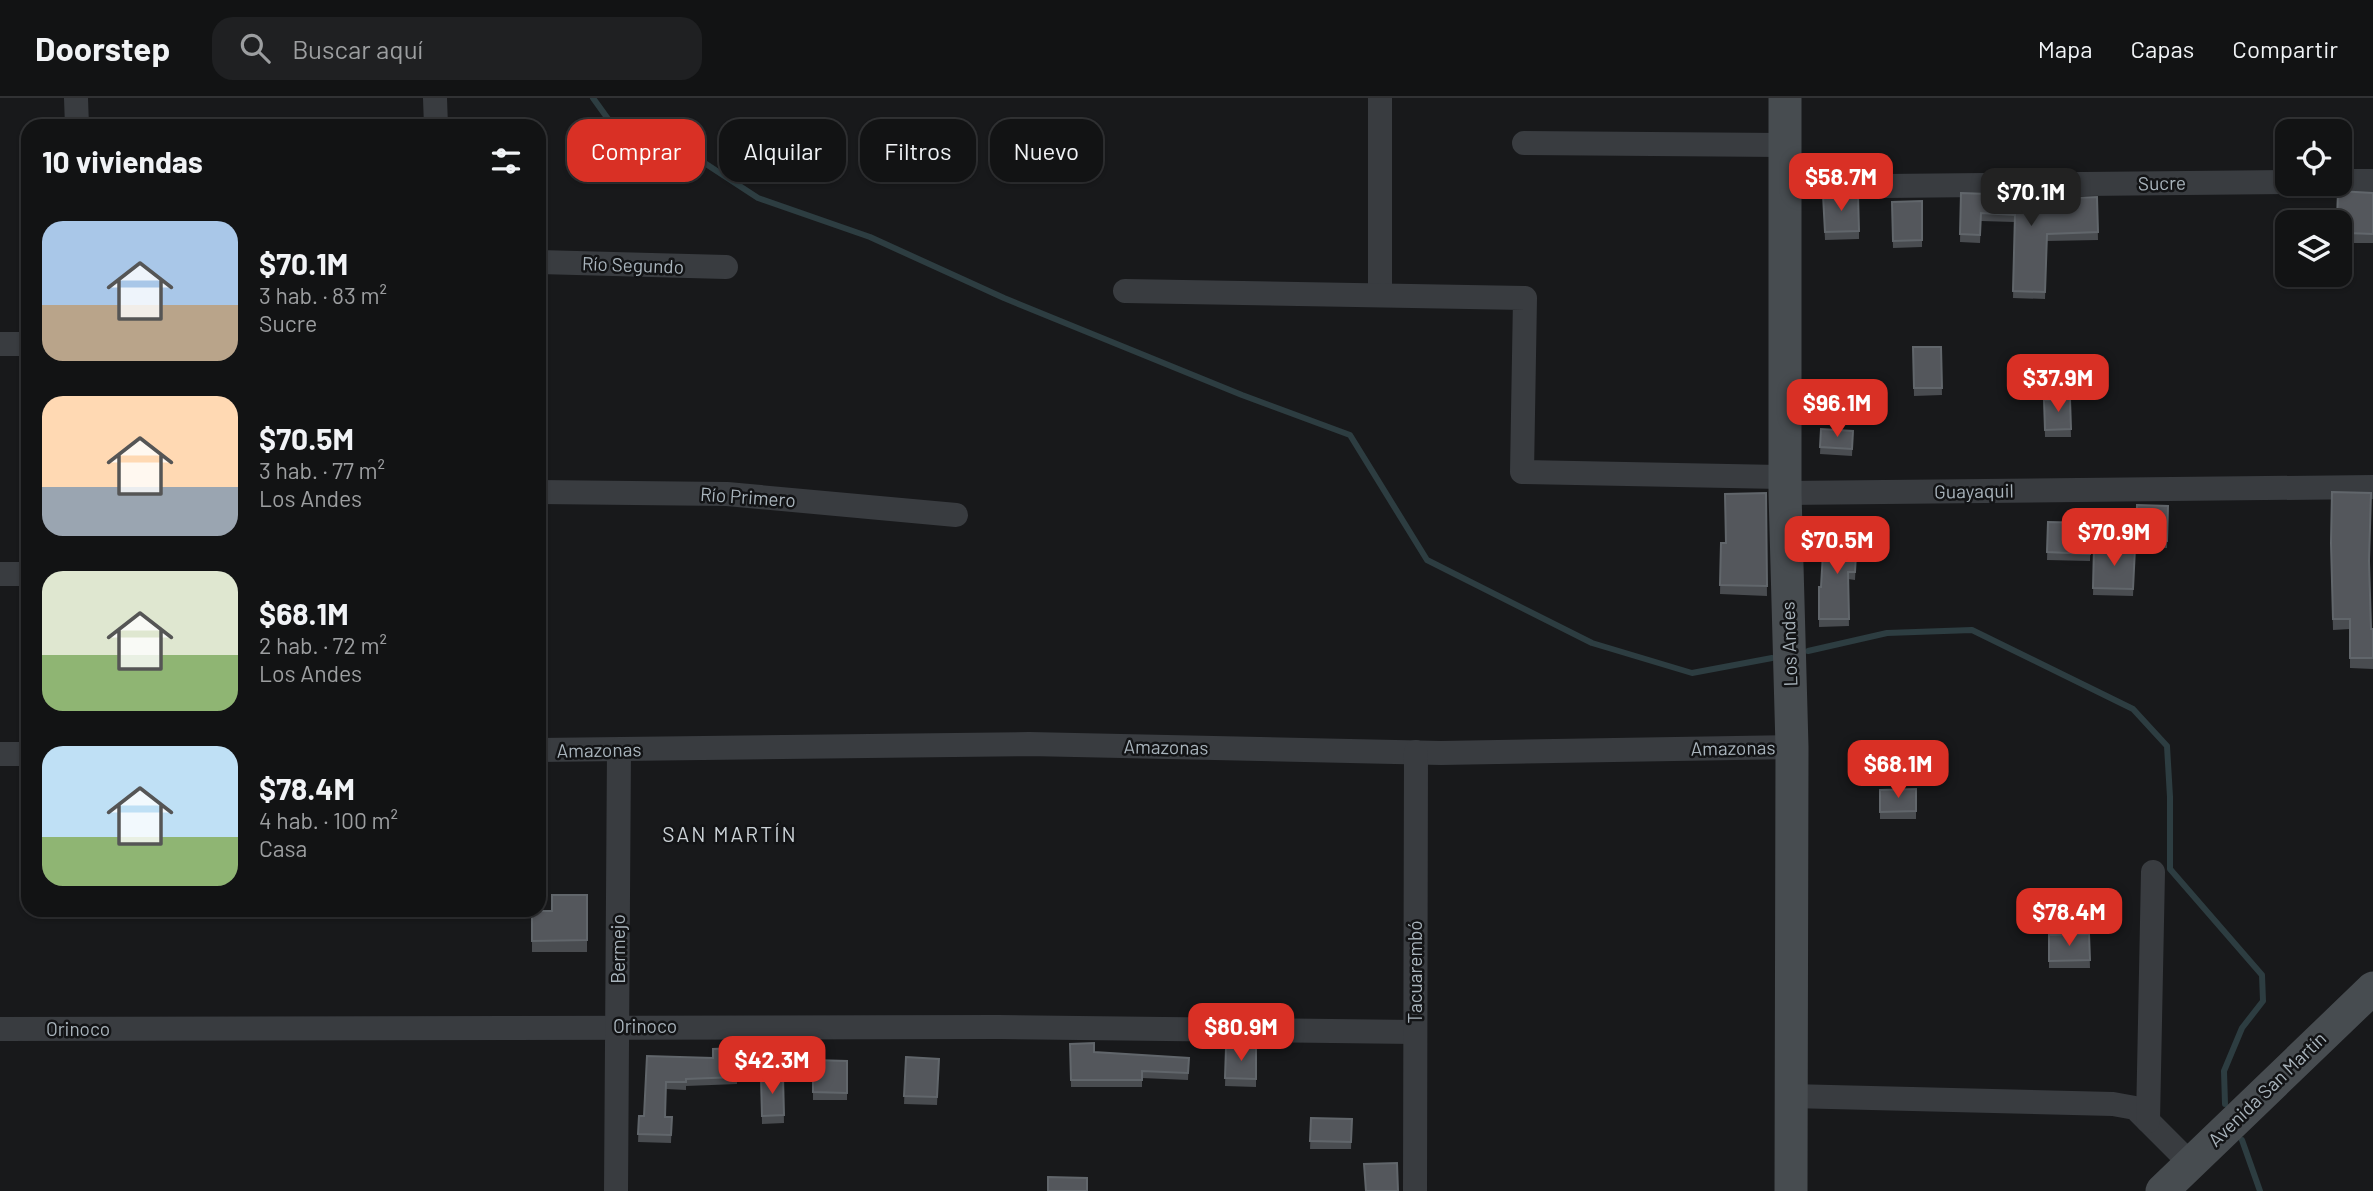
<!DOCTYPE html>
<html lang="es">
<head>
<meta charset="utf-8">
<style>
  :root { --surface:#121314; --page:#1f2022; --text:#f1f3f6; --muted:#9c9ea0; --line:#313234; --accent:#d93025 }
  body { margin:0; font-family:Barlow,sans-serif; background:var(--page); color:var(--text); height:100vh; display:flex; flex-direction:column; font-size:26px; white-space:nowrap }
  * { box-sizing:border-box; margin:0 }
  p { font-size:23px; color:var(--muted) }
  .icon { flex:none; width:38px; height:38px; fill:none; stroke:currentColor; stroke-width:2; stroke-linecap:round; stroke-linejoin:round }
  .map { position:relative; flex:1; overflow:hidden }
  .side { position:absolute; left:21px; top:21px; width:525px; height:798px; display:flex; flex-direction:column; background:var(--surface); border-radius:21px; box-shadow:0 2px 5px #0004,0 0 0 2px var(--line) }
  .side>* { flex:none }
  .top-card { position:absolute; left:567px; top:21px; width:665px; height:63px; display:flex; gap:14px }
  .tools { position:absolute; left:2275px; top:21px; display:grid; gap:14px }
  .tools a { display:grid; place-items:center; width:77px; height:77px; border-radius:14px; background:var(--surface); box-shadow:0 2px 5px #0004,0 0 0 2px var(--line); font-size:35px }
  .price { position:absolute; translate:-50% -60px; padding:0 16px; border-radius:14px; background:var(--accent); color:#fff; font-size:23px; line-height:46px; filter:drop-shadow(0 2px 4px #0008) }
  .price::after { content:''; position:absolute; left:50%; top:42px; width:21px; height:16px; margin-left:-10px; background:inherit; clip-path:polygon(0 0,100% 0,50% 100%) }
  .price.current { background:#222; color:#fff }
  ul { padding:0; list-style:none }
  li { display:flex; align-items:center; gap:21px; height:175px; padding:0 21px }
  li span { display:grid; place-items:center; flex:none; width:196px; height:140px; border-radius:21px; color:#555 }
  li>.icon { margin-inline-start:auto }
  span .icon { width:84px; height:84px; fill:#fffc; stroke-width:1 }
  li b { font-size:30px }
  h2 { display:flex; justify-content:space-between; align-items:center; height:84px; padding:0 21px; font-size:30px }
  .tag { padding:0 24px; border-radius:21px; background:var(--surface); box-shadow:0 2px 5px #0004,0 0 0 2px var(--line); font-size:24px; line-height:63px }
  .tag.current { background:var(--accent); color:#fff }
  header { display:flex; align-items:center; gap:42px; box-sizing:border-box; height:98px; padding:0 35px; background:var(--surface); border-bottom:2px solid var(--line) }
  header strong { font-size:33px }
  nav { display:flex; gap:38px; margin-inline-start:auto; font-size:24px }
  .search { width:490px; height:63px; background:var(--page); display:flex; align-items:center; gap:18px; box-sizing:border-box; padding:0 24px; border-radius:21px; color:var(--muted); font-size:26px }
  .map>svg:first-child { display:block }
</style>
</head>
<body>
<header>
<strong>Doorstep</strong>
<div class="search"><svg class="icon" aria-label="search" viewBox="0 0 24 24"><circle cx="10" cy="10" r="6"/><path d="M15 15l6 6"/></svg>Buscar aquí</div>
<nav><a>Mapa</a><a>Capas</a><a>Compartir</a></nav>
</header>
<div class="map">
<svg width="2373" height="1093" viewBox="0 0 2373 1093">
  <rect width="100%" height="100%" fill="#18191b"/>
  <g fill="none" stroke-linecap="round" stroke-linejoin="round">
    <g stroke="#2d3d41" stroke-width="6">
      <path d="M593 0 616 32 674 45 758 100 870 139 1004 200 1242 297 1350 337 1427 462 1592 545 1692 575 1772 560"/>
      <path d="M1808 553 1887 535 1972 532 2133 611 2167 648 2170 699V771L2262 877 2263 903 2242 930 2224 973 2225 1006"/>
      <path d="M2242 1042 2260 1093"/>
    </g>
    <g stroke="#393c40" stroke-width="24">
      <path d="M76 0 77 28"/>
      <path d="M435 0 436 28"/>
      <path d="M1380 0V197"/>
      <path d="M1524 45 1784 47"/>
      <path d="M2340 83H2373"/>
      <path d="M1785 89 2287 84"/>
      <path d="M539 164 726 169"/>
      <path d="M1125 193 1525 200 1522 374 1785 379"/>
      <path d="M0 246H28"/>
      <path d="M539 394 727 396 956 417"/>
      <path d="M1785 395 2373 389"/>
      <path d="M0 476H28"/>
      <path d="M539 652 1029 646 1441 655 1792 649"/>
      <path d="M0 656H28"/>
      <path d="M0 931 998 929 1415 934"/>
      <path d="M1790 998 2113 1006 2135 1010 2190 1065"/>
      <path d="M2148 1023 2153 774"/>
      <path d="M616 1093 619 652"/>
      <path d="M1415 1093 1416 654"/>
    </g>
    <g stroke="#474c50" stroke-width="33">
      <path d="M1785 0V395L1792 649 1791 1093"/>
      <path d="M2162 1093 2373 890"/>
    </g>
  </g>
  <g fill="#494c50">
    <path d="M2338 93 2373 95V145H2348V131H2340V124H2337Z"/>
    <path d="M1961 95 2044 101 2097 99 2098 142 2047 143 2045 201 2013 200 2015 124 1981 123 1980 145 1960 144Z"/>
    <path d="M1823 97 1859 133V141L1825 142Z"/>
    <path d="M1922 103V149L1893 150 1892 104Z"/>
    <path d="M1913 249H1941L1942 297 1914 298Z"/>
    <path d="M2070 301 2071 339H2045L2044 302Z"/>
    <path d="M1821 331 1853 333 1852 358 1820 356Z"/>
    <path d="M1766 395 1767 498 1720 496 1721 445H1726Z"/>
    <path d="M2137 407 2168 408 2167 450 2136 449Z"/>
    <path d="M2048 424 2091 425 2090 463 2047 462Z"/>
    <path d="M1857 439 1855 482 1848 481 1849 528 1819 529V489H1821Z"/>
    <path d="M2094 449 2135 450 2133 498 2093 497Z"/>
    <path d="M2331 456 2369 468 2371 531H2373V571L2350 570V531L2333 532Z"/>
    <path d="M1916 691V721H1880V692Z"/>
    <path d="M587 797V854H532V813H552Z"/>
    <path d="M2089 836 2090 870H2049V837Z"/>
    <path d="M1070 946 1094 954 1189 960 1188 982 1142 980V989H1071Z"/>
    <path d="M736 950 737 986 686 988V992L666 991 665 1019H672L671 1045 638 1044 639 1018H644L647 958 713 960Z"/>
    <path d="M1226 950H1256V989L1225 988Z"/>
    <path d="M906 959 939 961 937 1007 904 1006Z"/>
    <path d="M813 962 847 963V1002H813Z"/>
    <path d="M783 979 784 1025 762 1026 761 980Z"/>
    <path d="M1311 1020 1352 1021 1351 1051H1310Z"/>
  </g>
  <g fill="#54575c" stroke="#61666b" stroke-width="2">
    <path d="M2338 93 2373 95V136L2348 135V122H2337Z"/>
    <path d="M1961 95 2044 98V101L2097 99 2098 134 2047 136 2045 194 2013 193 2015 117 1981 115 1980 137 1960 136Z"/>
    <path d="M1858 96 1859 133 1825 134 1823 97Z"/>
    <path d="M1922 103V142L1893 143 1892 104Z"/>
    <path d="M1913 249H1941L1942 290H1914Z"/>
    <path d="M2070 301 2071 331 2045 332 2044 302Z"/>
    <path d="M1821 331 1853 333 1852 351 1820 349Z"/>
    <path d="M2332 394 2371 395 2369 463 2371 531H2373V560H2350V521H2333L2331 445Z"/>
    <path d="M1766 395 1767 488 1720 487 1721 445H1726L1725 396Z"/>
    <path d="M2137 407 2168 408 2167 443 2136 442Z"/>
    <path d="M2048 424 2091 425 2090 456 2047 454Z"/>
    <path d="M1824 437 1857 439 1855 474H1848L1849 521H1819V489H1821Z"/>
    <path d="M2094 449 2135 450 2133 491 2093 490Z"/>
    <path d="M1916 691V713L1880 714V692Z"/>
    <path d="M552 797H587V842L532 843V813H552Z"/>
    <path d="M2089 836 2090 862 2049 863V837Z"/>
    <path d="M1094 945V954L1189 960 1188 975 1142 973V982H1071L1070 946Z"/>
    <path d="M736 950 737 979 686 981V984H666L665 1019H672L671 1037 638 1036 639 1018H644L647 958 713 960V951Z"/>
    <path d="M1226 950H1256V981L1225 980Z"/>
    <path d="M906 959 939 961 937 999 904 998Z"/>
    <path d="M813 962 847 963V995L813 994Z"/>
    <path d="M783 979 784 1017 762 1018 761 980Z"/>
    <path d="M1311 1020 1352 1021 1351 1044 1310 1043Z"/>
    <path d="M1397 1065 1398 1093H1366L1364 1066Z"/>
    <path d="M1048 1079 1087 1080V1093H1048Z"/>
  </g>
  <g text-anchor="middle" stroke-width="5" stroke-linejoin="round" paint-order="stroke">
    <g font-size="19" fill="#a9b4bc" stroke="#131416">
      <text transform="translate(2162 85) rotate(-1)" y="7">Sucre</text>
      <text transform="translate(633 167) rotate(2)" y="7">Río Segundo</text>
      <text transform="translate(1974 393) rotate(-1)" y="7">Guayaquil</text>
      <text transform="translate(748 399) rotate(4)" y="7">Río Primero</text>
      <text transform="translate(1789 546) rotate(-92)" y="7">Los Andes</text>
      <text transform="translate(1166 649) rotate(1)" y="7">Amazonas</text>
      <text transform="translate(1733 650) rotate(-1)" y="7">Amazonas</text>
      <text transform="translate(599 652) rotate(-1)" y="7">Amazonas</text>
      <text transform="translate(618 851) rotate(-90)" y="7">Bermejo</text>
      <text transform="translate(1415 874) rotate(-90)" y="7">Tacuarembó</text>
      <text x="645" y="935">Orinoco</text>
      <text x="78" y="938">Orinoco</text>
      <text transform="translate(2267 991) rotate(-44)" y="7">Avenida San Martín</text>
    </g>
    <g font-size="21" letter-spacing="2" fill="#cbd2d7" stroke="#131416">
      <text x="730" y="744">SAN MARTÍN</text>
    </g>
  </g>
</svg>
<div class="tools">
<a><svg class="icon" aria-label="locate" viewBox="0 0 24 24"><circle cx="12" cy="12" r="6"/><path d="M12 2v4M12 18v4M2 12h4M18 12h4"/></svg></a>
<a><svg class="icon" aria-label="layers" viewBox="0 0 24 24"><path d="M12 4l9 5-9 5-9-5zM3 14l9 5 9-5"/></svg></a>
</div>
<b class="price" style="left:1841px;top:115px">$58.7M</b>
<b class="price current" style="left:2031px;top:130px">$70.1M</b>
<b class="price" style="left:2058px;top:316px">$37.9M</b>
<b class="price" style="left:1837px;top:341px">$96.1M</b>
<b class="price" style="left:2114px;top:470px">$70.9M</b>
<b class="price" style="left:1837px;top:478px">$70.5M</b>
<b class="price" style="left:1898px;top:702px">$68.1M</b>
<b class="price" style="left:2069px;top:850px">$78.4M</b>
<b class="price" style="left:1241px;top:965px">$80.9M</b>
<b class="price" style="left:772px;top:998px">$42.3M</b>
<div class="top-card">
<a class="tag current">Comprar</a>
<a class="tag">Alquilar</a>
<a class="tag">Filtros</a>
<a class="tag">Nuevo</a>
</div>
<section class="side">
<h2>10 viviendas<svg class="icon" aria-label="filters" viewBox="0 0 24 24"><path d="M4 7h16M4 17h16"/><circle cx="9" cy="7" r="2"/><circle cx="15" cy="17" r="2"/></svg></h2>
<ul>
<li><span style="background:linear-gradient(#a9c7e8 60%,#b9a48a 0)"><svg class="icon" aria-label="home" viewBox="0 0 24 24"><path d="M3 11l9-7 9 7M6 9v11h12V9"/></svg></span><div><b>$70.1M</b><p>3 hab. · 83 m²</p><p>Sucre</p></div></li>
<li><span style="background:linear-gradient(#ffd9b3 65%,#9aa5b1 0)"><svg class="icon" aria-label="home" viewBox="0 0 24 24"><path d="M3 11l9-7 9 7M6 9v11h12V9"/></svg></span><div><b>$70.5M</b><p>3 hab. · 77 m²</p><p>Los Andes</p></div></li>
<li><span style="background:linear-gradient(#dfe7d0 60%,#8fb573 0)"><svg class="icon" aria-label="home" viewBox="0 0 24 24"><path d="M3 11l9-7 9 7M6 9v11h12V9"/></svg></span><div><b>$68.1M</b><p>2 hab. · 72 m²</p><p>Los Andes</p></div></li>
<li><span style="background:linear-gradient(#bfe0f5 65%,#8fb573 0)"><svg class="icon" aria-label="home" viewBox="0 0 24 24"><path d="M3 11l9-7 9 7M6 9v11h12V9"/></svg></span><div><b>$78.4M</b><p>4 hab. · 100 m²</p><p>Casa</p></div></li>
</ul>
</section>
</div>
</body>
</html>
